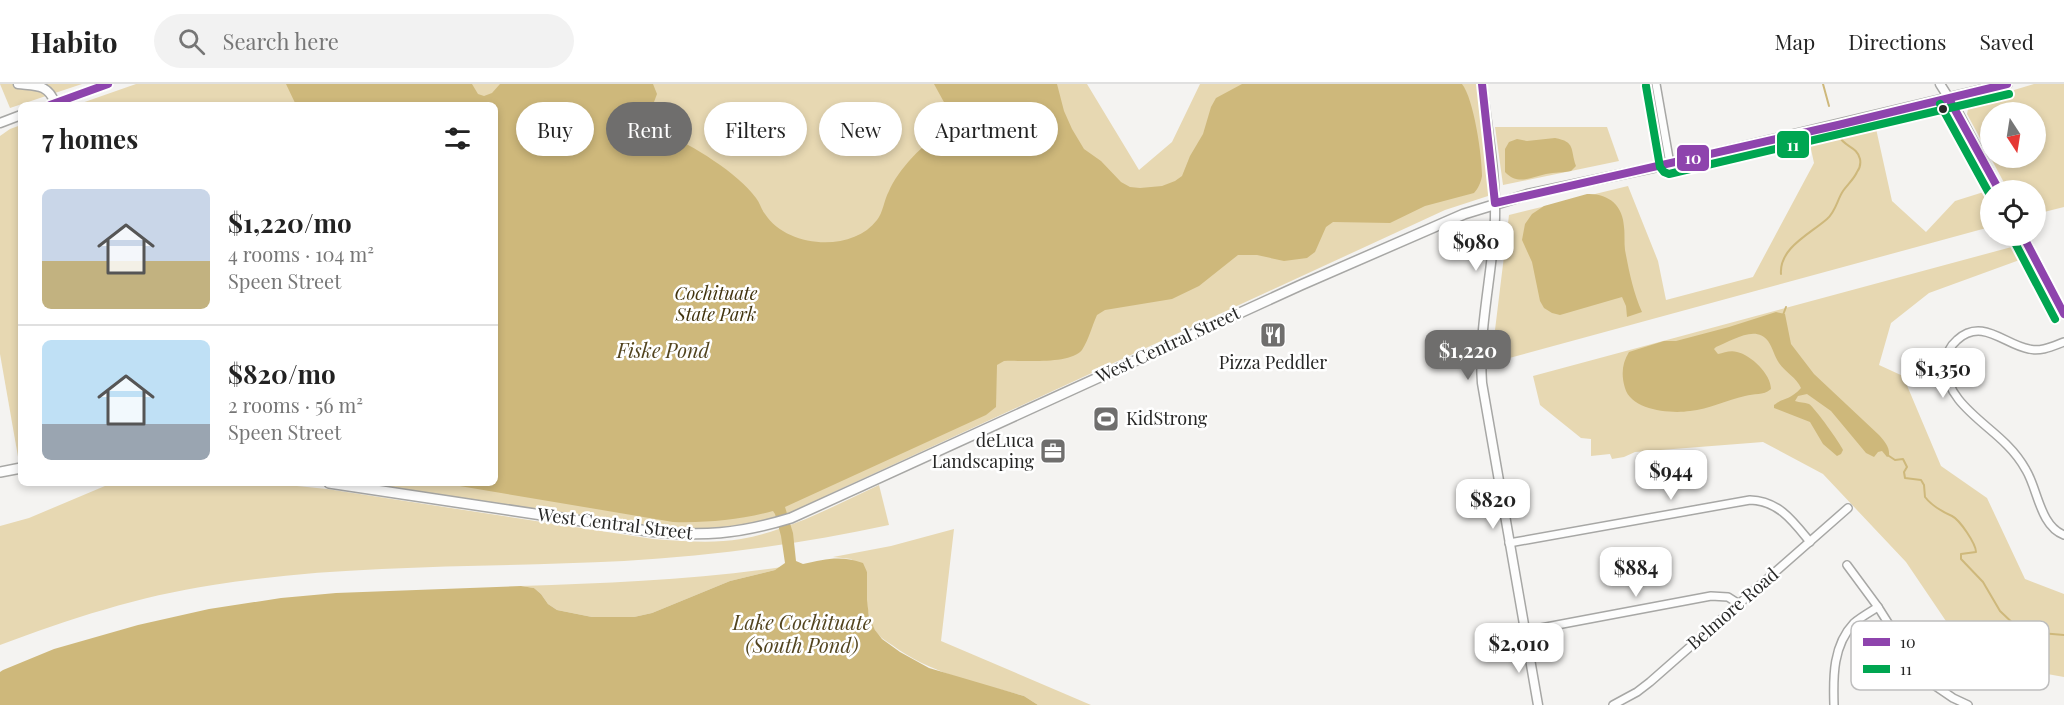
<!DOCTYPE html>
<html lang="en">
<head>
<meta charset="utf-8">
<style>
  :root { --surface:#fff; --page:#f2f2f2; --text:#222; --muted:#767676; --line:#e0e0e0; --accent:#6f6e6d }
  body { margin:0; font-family:"Playfair Display",serif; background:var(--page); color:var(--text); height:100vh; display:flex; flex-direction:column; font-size:22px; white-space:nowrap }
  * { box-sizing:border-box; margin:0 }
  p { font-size:20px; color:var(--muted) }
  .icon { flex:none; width:33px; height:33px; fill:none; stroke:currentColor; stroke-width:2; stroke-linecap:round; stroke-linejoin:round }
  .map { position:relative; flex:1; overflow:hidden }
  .sheet { position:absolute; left:18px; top:18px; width:480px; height:384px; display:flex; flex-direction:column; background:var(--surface); border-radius:9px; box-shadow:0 3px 9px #0003 }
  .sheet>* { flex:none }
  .banner { position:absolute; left:516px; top:18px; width:570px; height:54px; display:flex; gap:12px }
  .needle { width:39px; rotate:168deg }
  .controls { position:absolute; left:1980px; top:18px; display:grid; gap:12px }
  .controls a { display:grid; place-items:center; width:66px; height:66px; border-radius:50%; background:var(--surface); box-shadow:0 3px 9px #0003; font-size:30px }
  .price { position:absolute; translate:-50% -51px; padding:0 14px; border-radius:12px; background:#fff; color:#222; font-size:20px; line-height:39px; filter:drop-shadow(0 2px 3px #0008) }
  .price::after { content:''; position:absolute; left:50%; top:36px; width:18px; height:14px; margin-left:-9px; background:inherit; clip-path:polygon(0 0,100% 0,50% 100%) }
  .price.selected { background:var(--accent); color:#fff }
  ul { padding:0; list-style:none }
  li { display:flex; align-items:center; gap:18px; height:150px; padding:0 24px }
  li+li { border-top:2px solid var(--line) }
  li span { display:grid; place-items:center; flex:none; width:168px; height:120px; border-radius:9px; color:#555 }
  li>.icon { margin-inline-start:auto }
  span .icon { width:72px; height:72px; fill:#fffc; stroke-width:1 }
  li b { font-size:26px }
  h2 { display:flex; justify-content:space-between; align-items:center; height:72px; padding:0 24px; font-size:26px }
  .tag { padding:0 21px; border-radius:27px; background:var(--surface); box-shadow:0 3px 9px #0003; font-size:21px; line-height:54px }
  .tag.selected { background:var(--accent); color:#fff }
  header { display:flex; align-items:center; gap:36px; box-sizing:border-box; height:84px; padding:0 30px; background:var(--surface); border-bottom:2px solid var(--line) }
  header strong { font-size:28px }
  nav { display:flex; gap:33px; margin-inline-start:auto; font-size:21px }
  .search { width:420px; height:54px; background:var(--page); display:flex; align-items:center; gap:15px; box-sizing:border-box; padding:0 21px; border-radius:33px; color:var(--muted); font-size:22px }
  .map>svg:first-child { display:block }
</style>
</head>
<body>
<header>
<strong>Habito</strong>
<div class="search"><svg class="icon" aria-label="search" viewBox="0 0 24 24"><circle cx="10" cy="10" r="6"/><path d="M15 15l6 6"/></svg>Search here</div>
<nav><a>Map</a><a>Directions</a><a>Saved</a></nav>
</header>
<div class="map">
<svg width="2064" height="621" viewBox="0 0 2064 621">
  <rect width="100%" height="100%" fill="#f4f3f1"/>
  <g fill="#e7d8b2" fill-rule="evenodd">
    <path d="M0 0H82L10 24Z"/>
    <path d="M136 0H1087L1139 86 1172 58 1200 0H1477L1489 106 1488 112 1445 126 834 408 780 437 693 451 329 399H495V21H76Z"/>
    <path d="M2034 0H2064V123L2036 130V106H2008L1967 30 1968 25 1974 18ZM1990 28H2036V74H1990Z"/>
    <path d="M1875 40 1892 117 1926 148 1955 117 1990 106V143L1491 279 1509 131 1628 102 1658 177 1666 216 1753 193 1814 79 1809 56Z"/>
    <path d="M21 41V384H20L0 270V52L10 45Z"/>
    <path d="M1495 43H1607L1619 77 1503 101Z"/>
    <path d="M2019 161 2025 174 1929 209 1891 239 1879 281 1903 292 1941 382 1987 414 2025 495 2064 510V593L1973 577 1906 478 1823 390 1763 358 1635 368 1624 373 1612 375 1610 370 1591 372V355L1581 354 1540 321 1533 292Z"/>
    <path d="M112 399H267L327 405 653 455C682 457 712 460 741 455 790 446 834 422 879 401L889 441C801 460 714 472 624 477 487 484 349 479 213 501 140 512 69 535 0 561V442L29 434Z"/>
    <path d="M954 445 941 557 1091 621H1038L1024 612C978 599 931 590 892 561 886 557 879 553 875 546 865 529 866 507 867 488L851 475 833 473 891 462Z"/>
    <path d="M782 483 775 486 730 497 652 529 634 533H592L557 526 548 520 541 510 534 504 521 502C608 499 695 496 782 483Z"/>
  </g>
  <g fill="#ceb87b">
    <path d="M286 0H472L478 10 484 12 492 9 500 0H653L657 10 654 18 648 25C637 27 622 22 614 31L615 36 619 43C634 44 650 44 664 49 692 61 738 89 756 114 760 119 761 125 765 130 787 164 852 169 877 136 883 129 884 116 889 107 897 88 925 55 945 50 950 48 957 49 963 48L966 42 965 33 945 20 934 0H1057L1064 27 1072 45 1084 65 1101 77 1121 98 1130 103 1140 104 1162 102 1175 97 1182 92 1190 72 1203 50 1211 23 1216 14 1242 0H1462C1474 15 1482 72 1482 92 1481 98 1478 105 1474 109L1425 122 1390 139 1333 138 1326 143 1315 168 1307 174 1284 177 1257 171H1238L1199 202 1172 215 1105 226 1097 231C1092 242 1089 255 1082 266 1070 281 1023 276 1004 277L997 281 996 323 986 331 785 423 793 449 796 477 803 480C825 475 841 471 863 479L867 488V516L869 533 875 546 882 555 900 568 929 584 1024 612 1038 621H0V588L3 586 54 565 138 541 209 525 281 514 336 509 521 502 534 504 541 510 548 520 557 526 592 533H634L652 529 730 497 775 486 785 479 781 452 775 430 773 427C740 436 707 439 673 438L442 399H495V21H296Z"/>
    <path d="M1555 54C1576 58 1570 65 1576 82L1571 87C1563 89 1555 88 1546 90 1531 93 1518 102 1505 88V65L1509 58 1517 55 1527 57Z"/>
    <path d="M1587 110C1608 109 1623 121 1624 143 1625 150 1624 158 1625 166 1629 187 1633 208 1642 228L1627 233 1626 222 1622 213 1560 231 1552 229 1544 224 1540 217 1532 178 1522 156 1525 140 1532 130 1544 122Z"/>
    <path d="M1776 228 1785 230 1791 260 1814 290 1879 351C1885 358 1890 363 1889 372L1887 373 1882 367 1878 368 1874 373 1866 369 1831 327 1807 310 1798 312 1795 317C1800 319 1804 318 1809 320 1815 324 1840 359 1843 366L1841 370 1837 372 1823 360 1810 338 1774 324V321C1784 313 1789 317 1801 304 1797 294 1785 288 1779 279 1774 272 1773 264 1768 257 1756 240 1731 257 1716 263L1714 265 1718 270C1724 269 1730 266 1737 268 1751 271 1771 290 1771 305 1763 312 1754 309 1745 312 1727 316 1709 325 1690 327 1670 330 1631 326 1625 304 1621 291 1622 279 1629 268L1664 257H1676L1729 243Z"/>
  </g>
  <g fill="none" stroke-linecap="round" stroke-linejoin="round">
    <g stroke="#ceb87b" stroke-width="2">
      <path d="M1823 0 1829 22"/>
      <path d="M1781 190C1779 164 1810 150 1827 135 1836 127 1837 116 1843 107 1847 101 1854 95 1857 88 1860 84 1861 80 1860 75 1857 62 1844 63 1839 52"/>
      <path d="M1783 231 1786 223"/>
      <path d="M1889 372 1895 376 1903 375 1907 383 1904 388 1905 394 1921 396 1924 401 1925 413C1932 422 1943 428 1952 432 1960 436 1976 460 1976 468L1961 470V475L1983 498 2000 527 2019 545 2028 548 2064 551"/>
    </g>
    <defs>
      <g id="minor">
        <path d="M1656 0 1670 80"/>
        <path d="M2064 258C2053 262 2041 268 2029 265 2005 261 1982 233 1957 256 1950 262 1946 271 1946 280 1944 316 1985 338 2007 361 2014 368 2021 377 2026 386 2038 406 2040 442 2064 451"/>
        <path d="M1509 459 1750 416C1779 417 1793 437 1810 458"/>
        <path d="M1847 481 1878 523 1914 580 1931 599 1953 614 1968 621"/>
        <path d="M1525 547 1711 512 1728 513 1739 520"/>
        <path d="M1613 621 1637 608 1650 598 1848 424"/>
        <path d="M1834 621C1833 592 1833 561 1854 539 1861 533 1870 528 1878 523"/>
      </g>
      <g id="tertiary">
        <path d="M18 0C36 2 48 0 55 19"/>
        <path d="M1482 0C1487 44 1496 89 1495 134 1493 189 1478 244 1482 299L1538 621"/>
        <path d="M1940 0 1959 30 1999 106"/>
        <path d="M50 21 108 0"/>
        <path d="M0 39 21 31"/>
        <path d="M2023 152 2064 230"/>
      </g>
      <g id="secondary">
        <path d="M0 388 21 384"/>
        <path d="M329 399 648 447C702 453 739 450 791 434L1301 201 1464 130 1529 110 1670 80 2007 0"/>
      </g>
    </defs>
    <use href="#minor" stroke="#a7a7a5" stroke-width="10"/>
    <use href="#tertiary" stroke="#a7a7a5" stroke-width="11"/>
    <use href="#secondary" stroke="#a7a7a5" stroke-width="12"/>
    <use href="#minor" stroke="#fdfdfd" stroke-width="7"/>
    <use href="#tertiary" stroke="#fdfdfd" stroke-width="8"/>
    <use href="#secondary" stroke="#fdfdfd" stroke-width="9"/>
    <defs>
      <g id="bus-1">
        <path d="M1482 0 1495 119 1838 41 2007 0"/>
        <path d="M1949 15 1999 106"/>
        <path d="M50 21 108 0"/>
        <path d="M2023 152 2064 230"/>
      </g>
      <g id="bus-2">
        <path d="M1646 2 1660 83 1664 88 1669 90 2009 10"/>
        <path d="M1940 20 1990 111"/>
        <path d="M2014 157 2055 235"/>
      </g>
    </defs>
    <use href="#bus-1" stroke="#fff" stroke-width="12"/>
    <use href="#bus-2" stroke="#fff" stroke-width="12"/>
    <use href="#bus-1" stroke="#8e44ad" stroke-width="8"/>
    <use href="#bus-2" stroke="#00a651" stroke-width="8"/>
  </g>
  <defs>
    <symbol id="restaurant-square" viewBox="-11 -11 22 22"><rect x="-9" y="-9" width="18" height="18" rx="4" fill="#6f6e6d" stroke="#fff"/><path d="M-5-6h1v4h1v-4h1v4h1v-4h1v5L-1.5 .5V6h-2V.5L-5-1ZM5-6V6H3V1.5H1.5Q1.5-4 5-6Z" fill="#fff"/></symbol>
    <symbol id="stadium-square" viewBox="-11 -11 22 22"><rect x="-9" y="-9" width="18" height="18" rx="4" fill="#6f6e6d" stroke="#fff"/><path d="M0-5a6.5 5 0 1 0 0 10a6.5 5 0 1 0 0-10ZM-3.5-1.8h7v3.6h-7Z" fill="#fff"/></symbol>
    <symbol id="office-square" viewBox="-11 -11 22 22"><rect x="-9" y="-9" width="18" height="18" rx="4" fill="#6f6e6d" stroke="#fff"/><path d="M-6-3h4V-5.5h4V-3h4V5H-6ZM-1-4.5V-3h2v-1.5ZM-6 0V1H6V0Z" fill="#fff"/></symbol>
  </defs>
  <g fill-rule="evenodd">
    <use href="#restaurant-square" x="1258" y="236" width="30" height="30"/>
    <use href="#stadium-square" x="1091" y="320" width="30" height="30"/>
    <use href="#office-square" x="1038" y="352" width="30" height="30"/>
  </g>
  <circle fill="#272726" stroke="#fff" stroke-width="2" cx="1943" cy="25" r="5"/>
  <g text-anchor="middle" stroke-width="5" stroke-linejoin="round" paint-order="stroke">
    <g font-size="18" font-style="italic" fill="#41330e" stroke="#fff">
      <text x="716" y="216">Cochituate<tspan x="716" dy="21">State Park</tspan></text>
    </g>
    <g font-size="18" fill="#272726" stroke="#fff">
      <text transform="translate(1168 261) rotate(-25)" y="6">West Central Street</text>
      <text transform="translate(615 440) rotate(7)" y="6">West Central Street</text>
      <text transform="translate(1733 525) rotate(-41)" y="6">Belmore Road</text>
    </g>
    <g font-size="18" fill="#272726" stroke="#fff">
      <text x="1273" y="285">Pizza Peddler</text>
      <text x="1126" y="341" text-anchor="start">KidStrong</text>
      <text x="1034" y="363" text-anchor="end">deLuca<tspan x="1034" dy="21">Landscaping</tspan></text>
    </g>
    <g font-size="20" font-style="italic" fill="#52441f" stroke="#fff">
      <text x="663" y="274">Fiske Pond</text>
      <text x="802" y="546">Lake Cochituate<tspan x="802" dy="23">(South Pond)</tspan></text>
    </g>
  </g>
  <rect x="1851" y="537" width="198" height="69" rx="9" fill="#fff" stroke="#bebebe" stroke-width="1.5"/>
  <rect x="1863" y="554" width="27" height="8" fill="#8e44ad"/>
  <rect x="1863" y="581" width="27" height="8" fill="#00a651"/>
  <g font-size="16" fill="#272726">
    <text x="1900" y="564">10</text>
    <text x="1900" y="591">11</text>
  </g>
  <g stroke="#fff" stroke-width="2">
    <rect x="1776" y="46" width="34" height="29" rx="6" fill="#00a651"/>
    <rect x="1676" y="60" width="34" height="28" rx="6" fill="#8e44ad"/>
  </g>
  <g font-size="16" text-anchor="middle" font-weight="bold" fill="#fff">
    <text x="1793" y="67">11</text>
    <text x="1693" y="80">10</text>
  </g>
</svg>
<div class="controls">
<a><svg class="needle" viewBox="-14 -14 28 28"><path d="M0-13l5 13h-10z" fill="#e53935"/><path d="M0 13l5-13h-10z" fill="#767676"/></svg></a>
<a><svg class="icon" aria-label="locate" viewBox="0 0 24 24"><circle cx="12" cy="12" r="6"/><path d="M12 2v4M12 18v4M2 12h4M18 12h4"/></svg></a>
</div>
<b class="price" style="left:1476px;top:188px">$980</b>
<b class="price selected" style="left:1468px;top:297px">$1,220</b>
<b class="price" style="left:1943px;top:315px">$1,350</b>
<b class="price" style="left:1671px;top:417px">$944</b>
<b class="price" style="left:1493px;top:446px">$820</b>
<b class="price" style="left:1636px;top:514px">$884</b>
<b class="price" style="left:1519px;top:590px">$2,010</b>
<div class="banner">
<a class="tag">Buy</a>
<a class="tag selected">Rent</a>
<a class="tag">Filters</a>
<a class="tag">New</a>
<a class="tag">Apartment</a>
</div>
<section class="sheet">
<h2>7 homes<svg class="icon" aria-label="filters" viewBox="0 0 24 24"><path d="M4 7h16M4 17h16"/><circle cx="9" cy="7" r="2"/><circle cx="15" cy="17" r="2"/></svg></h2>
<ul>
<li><span style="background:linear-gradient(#c9d6e8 60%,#c2b280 0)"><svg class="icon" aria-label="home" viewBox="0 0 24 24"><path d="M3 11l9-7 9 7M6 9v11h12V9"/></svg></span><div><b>$1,220/mo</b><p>4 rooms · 104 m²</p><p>Speen Street</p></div></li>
<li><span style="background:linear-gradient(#bfe0f5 70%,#9aa5b1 0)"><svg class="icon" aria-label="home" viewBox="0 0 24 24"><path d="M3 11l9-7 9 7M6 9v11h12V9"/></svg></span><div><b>$820/mo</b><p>2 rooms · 56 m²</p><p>Speen Street</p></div></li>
</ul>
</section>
</div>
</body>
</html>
